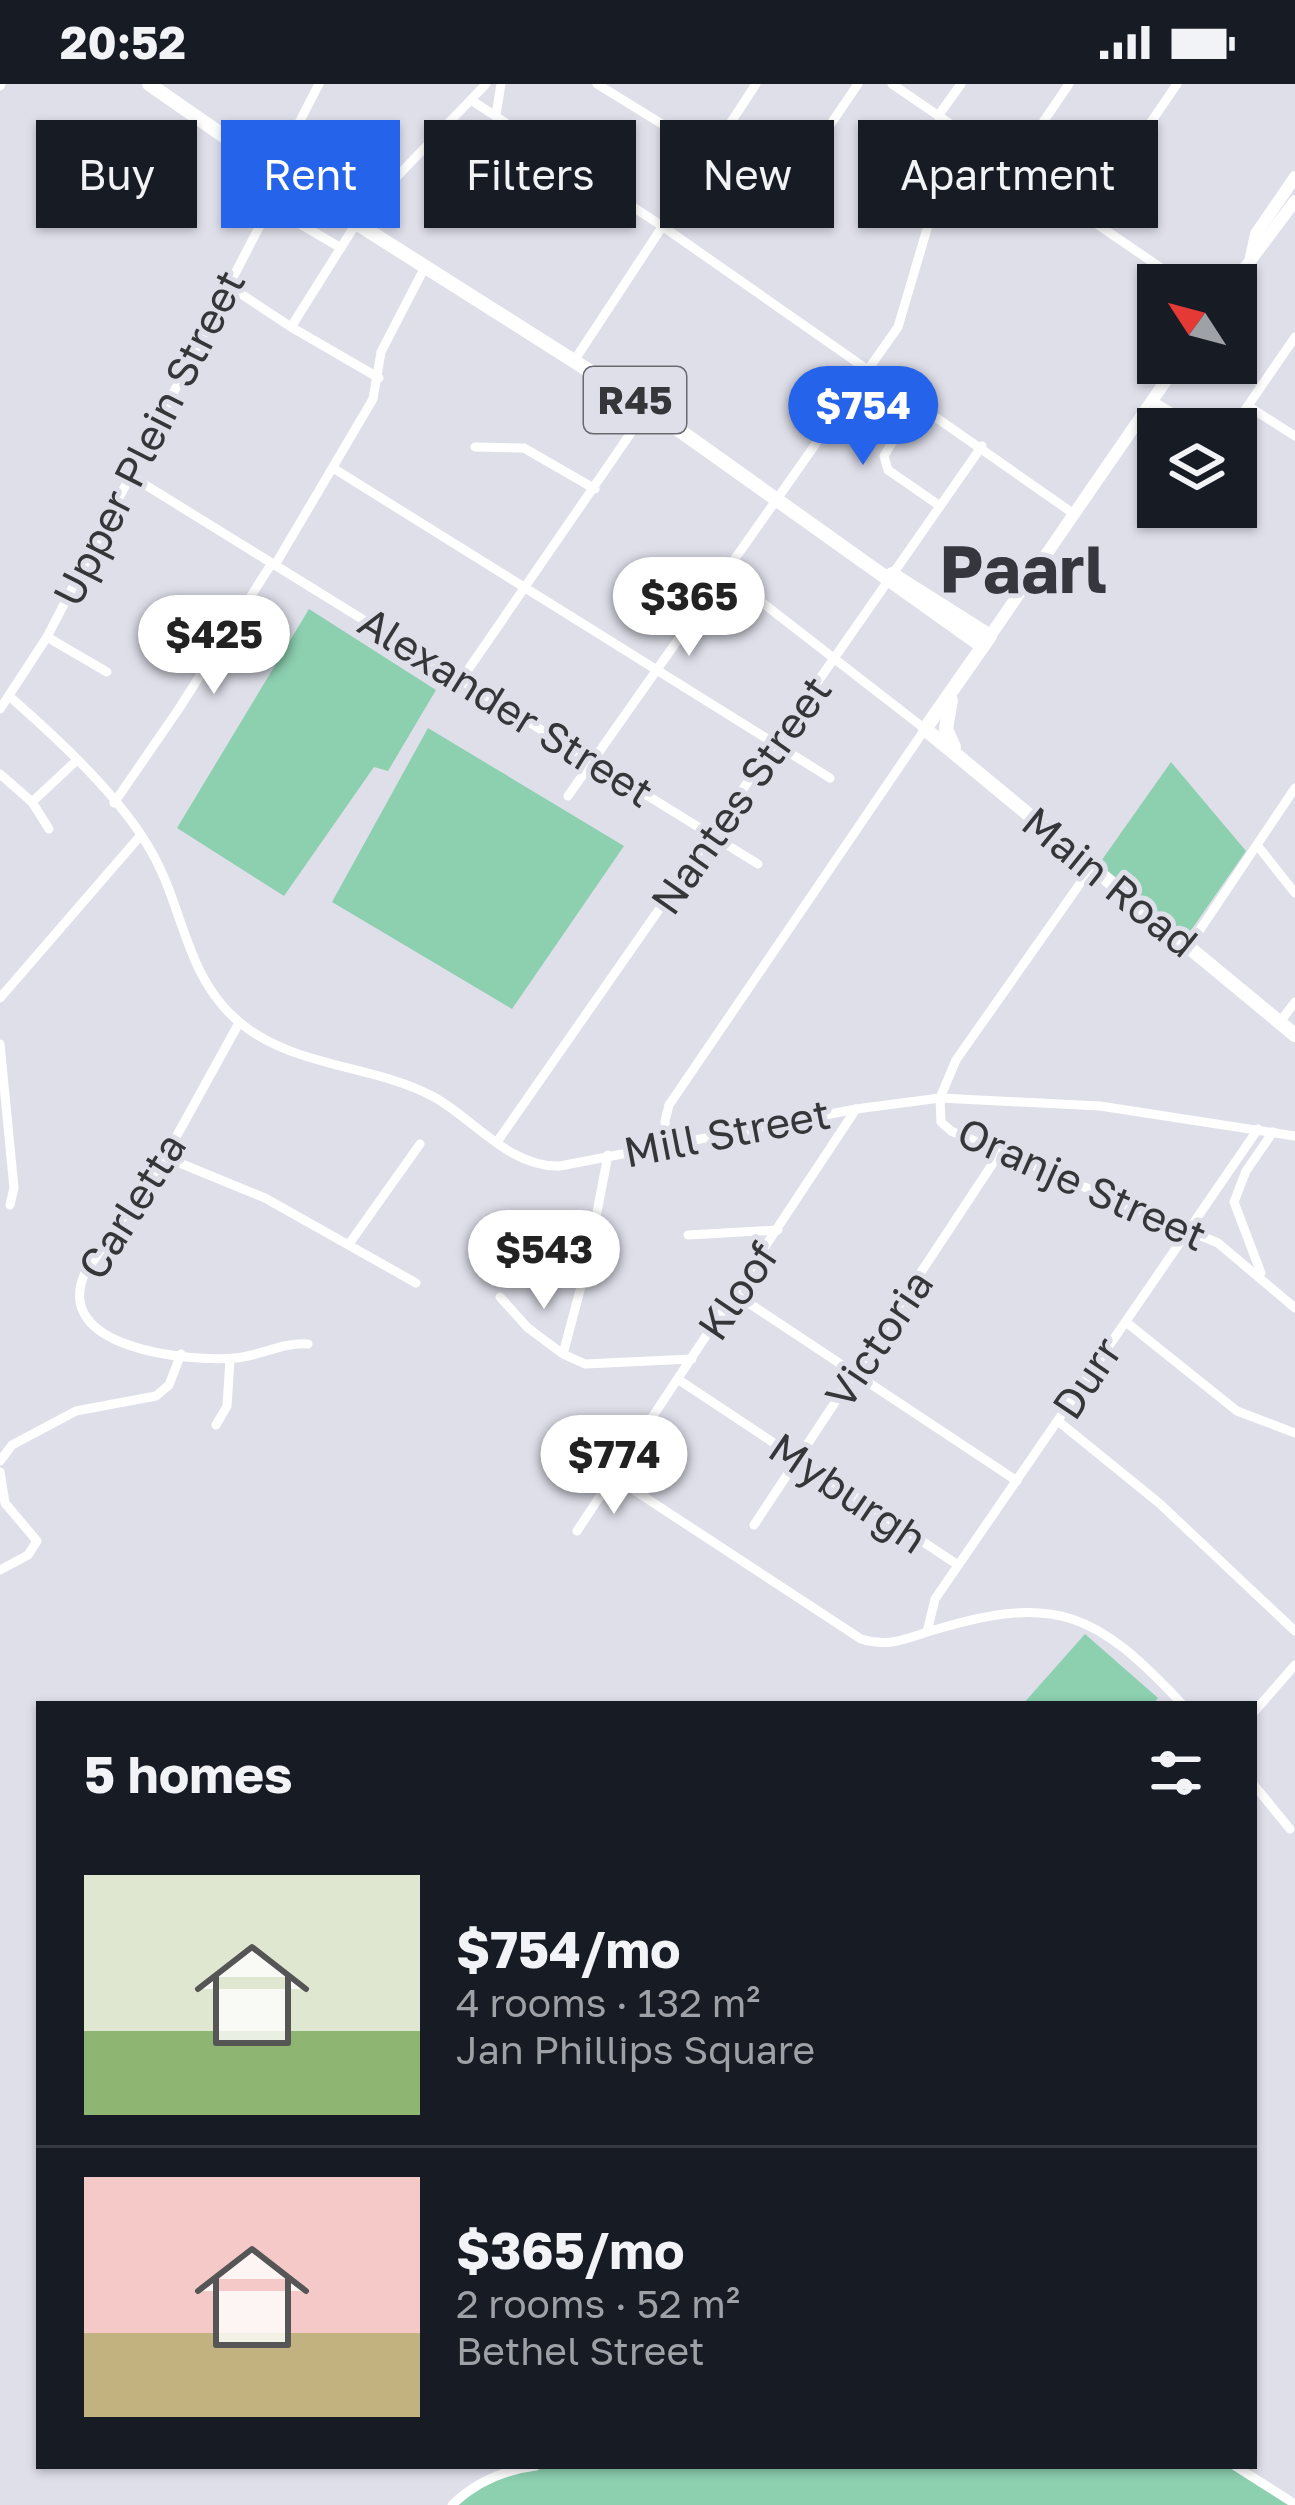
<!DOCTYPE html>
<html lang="en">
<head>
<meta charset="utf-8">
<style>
  :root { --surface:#171b24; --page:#20242c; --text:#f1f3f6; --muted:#9ea1a6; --line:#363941; --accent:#2563eb }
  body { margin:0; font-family:"Golos Text",sans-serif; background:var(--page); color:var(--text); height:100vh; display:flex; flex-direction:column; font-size:45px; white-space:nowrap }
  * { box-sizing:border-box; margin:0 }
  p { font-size:39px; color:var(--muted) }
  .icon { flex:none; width:66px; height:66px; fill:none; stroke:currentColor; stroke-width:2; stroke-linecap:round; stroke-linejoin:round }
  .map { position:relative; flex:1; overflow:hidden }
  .side { position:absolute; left:36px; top:1617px; width:1221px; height:768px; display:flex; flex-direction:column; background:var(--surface); border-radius:0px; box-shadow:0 3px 9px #0004 }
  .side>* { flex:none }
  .banner { position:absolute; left:36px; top:36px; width:1224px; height:108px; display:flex; gap:24px }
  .needle { width:78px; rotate:306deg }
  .controls { position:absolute; left:1137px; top:180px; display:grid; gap:24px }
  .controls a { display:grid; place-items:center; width:120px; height:120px; border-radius:0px; background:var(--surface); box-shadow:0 3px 9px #0004; font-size:60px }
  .price { position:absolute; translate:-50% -102px; padding:0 27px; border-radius:42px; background:#fff; color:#222; font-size:39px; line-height:78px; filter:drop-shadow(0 3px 6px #0008) }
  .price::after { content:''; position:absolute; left:50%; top:72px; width:36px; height:27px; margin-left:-18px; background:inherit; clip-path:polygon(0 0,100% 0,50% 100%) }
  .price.current { background:var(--accent); color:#fff }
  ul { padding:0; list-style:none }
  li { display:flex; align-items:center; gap:36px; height:300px; padding:0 48px }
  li+li { border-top:3px solid var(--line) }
  li span { display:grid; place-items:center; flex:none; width:336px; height:240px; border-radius:0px; color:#555 }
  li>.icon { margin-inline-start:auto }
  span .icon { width:144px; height:144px; fill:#fffc; stroke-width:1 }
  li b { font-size:51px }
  h2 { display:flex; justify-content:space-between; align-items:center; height:144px; padding:0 48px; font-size:51px }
  .chip { padding:0 42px; border-radius:0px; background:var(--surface); box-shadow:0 3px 9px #0004; font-size:42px; line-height:108px }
  .chip.current { background:var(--accent); color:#fff }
  .status { display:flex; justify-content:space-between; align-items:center; height:84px; padding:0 60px; background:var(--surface); direction:ltr }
  .status svg { height:33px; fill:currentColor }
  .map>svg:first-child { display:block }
</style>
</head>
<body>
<div class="status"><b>20:52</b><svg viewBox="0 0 49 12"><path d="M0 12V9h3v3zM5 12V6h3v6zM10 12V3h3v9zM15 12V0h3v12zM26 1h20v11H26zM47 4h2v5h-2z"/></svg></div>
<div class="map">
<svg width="1295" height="2421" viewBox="0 0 1295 2421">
  <rect width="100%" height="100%" fill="#dfdfea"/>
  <g fill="#8cd0b0">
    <path d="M309 525 436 606 388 687 374 683 284 812 177 744Z"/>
    <path d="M428 644 624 762 512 925 332 818Z"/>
    <path d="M1171 678 1246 767 1187 852 1099 780Z"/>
    <path d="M1085 1550 1158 1614 1153 1620H1023Z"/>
    <path d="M538 2382H1236L1295 2421H458L477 2397Z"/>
  </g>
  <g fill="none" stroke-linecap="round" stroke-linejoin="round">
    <g stroke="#fff" stroke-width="9">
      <path d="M597 0 709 69"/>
      <path d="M892 0 1186 201"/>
      <path d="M0 2 1 0"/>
      <path d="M471 16 662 142 1074 430"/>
      <path d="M496 31 501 0"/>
      <path d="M938 32 961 0"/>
      <path d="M813 66 858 0"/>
      <path d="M1012 84 1069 0"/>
      <path d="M274 87 319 0"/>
      <path d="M268 121 341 164"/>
      <path d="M1086 133 1177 0"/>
      <path d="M229 202 291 243 364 127 486 0"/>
      <path d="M291 243 379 294"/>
      <path d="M574 277 756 0"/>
      <path d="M917 317 884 372 888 386 940 422"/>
      <path d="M1152 317 1200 345"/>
      <path d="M1248 322 1295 352"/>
      <path d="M1232 345 1295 253"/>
      <path d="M475 363 524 364 595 405"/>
      <path d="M333 384 830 694"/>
      <path d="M131 392 758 780"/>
      <path d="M275 481 373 315 381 268 426 181"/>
      <path d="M47 553 107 588"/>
      <path d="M461 596 648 324"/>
      <path d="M9 612C57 654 120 712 151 767 184 824 185 892 238 937 292 984 373 980 434 1013 475 1036 510 1084 560 1082L856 1025 940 1014 1100 1022 1295 1052"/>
      <path d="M0 625 47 553 285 93"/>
      <path d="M0 690 32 718 49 745"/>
      <path d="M568 712 898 243 932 128 980 61"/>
      <path d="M32 718 76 677"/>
      <path d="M114 719 178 626 272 479"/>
      <path d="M1257 761 1295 809"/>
      <path d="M1091 784 956 976 940 1014 941 1038 951 1047 1218 1159 1295 1224"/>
      <path d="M1189 862 1295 704"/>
      <path d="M0 914 141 751"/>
      <path d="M1280 938 1295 918"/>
      <path d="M239 939 165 1073 85 1189C51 1264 186 1278 235 1274 261 1272 282 1258 308 1260"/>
      <path d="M0 960 14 1104 10 1121"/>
      <path d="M497 1058 982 362"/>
      <path d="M668 1061 665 1037 669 1021 925 645 724 489"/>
      <path d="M608 1071 587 1180 563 1270 585 1280 692 1275"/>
      <path d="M165 1073 265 1114 416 1199"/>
      <path d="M688 1151 778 1146"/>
      <path d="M349 1160 420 1060"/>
      <path d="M1261 1189 1234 1118 1246 1087 1273 1048"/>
      <path d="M735 1210 1017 1397"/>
      <path d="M500 1213 528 1244 563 1270"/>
      <path d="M1126 1238 1237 1327 1295 1349"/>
      <path d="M679 1296 958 1481"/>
      <path d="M1058 1337 1159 1419 1295 1547"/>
      <path d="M216 1341 227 1322 230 1275"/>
      <path d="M0 1377 12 1361 76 1327 156 1312 169 1301 181 1270"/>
      <path d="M0 1388 5 1419 37 1457 28 1471 0 1486"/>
      <path d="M614 1393 861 1555C889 1564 907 1554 934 1546 1056 1509 1097 1529 1182 1620"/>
      <path d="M754 1441 1001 1067"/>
      <path d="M577 1447 856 1025"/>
      <path d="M927 1548 935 1515 1258 1045"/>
      <path d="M1254 1628 1295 1581"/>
      <path d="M1254 1701 1290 1745"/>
      <path d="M1235 2382 1295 2420"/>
      <path d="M452 2421C476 2398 503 2386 536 2382"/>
    </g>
    <g stroke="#fff" stroke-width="12">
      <path d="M1251 173 1256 150 1295 93"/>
      <path d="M1232 201 1295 117"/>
      <path d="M990 552 1178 279"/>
    </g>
    <g stroke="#fff" stroke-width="14">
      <path d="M149 0 274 87 648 324 982 562"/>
      <path d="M892 490 990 552 925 645 1295 951"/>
      <path d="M951 616 946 645 954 663"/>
    </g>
  </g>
  <g text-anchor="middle" stroke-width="10" stroke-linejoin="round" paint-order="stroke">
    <rect fill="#dfdfea" stroke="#69696f" stroke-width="3" x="584" y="283" width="102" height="66" rx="9"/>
    <g font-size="39" font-weight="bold" fill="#36363a">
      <text x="635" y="330">R45</text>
    </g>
    <g font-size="42" fill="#36363a" stroke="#dfdfea">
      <text transform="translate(149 354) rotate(-63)" y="15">Upper Plein Street</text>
      <text transform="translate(506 623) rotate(32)" y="15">Alexander Street</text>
      <text transform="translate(741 711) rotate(-55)" y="15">Nantes Street</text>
      <text transform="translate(1110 798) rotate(39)" y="15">Main Road</text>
      <text transform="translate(727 1049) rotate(-11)" y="15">Mill Street</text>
      <text transform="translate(1082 1100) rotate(24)" y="15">Oranje Street</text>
      <text transform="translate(132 1122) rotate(-58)" y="15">Carletta</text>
      <text transform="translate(738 1207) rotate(-56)" y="15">Kloof</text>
      <text transform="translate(879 1255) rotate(-56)" y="15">Victoria</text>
      <text transform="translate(1087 1294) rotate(-56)" y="15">Durr</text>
      <text transform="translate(848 1409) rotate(34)" y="15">Myburgh</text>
    </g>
    <g font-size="66" font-weight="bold" fill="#36363f" stroke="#dfdfea">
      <text x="1023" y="509">Paarl</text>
    </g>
  </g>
</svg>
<div class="controls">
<a><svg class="needle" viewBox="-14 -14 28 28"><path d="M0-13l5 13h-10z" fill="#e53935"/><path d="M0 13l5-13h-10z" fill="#9ea1a6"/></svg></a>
<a><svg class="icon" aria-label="layers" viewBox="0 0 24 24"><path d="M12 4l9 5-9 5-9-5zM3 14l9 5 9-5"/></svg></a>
</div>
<b class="price current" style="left:863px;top:384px">$754</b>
<b class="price" style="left:689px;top:575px">$365</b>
<b class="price" style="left:214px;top:613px">$425</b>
<b class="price" style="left:544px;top:1228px">$543</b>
<b class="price" style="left:614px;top:1433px">$774</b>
<div class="banner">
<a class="chip">Buy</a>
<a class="chip current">Rent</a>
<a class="chip">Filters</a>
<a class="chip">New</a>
<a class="chip">Apartment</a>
</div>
<section class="side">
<h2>5 homes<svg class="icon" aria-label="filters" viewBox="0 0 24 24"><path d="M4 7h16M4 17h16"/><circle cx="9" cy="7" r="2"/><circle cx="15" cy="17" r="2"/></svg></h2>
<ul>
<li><span style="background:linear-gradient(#dfe7d0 65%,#8fb573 0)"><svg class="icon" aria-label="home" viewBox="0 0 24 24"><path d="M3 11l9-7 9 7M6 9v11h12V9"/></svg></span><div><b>$754/mo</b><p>4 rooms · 132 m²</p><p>Jan Phillips Square</p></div></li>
<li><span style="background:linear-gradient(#f6c9c9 65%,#c2b280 0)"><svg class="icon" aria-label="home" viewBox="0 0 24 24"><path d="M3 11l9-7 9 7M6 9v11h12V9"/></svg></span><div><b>$365/mo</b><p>2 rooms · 52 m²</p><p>Bethel Street</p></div></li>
</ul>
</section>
</div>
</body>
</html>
